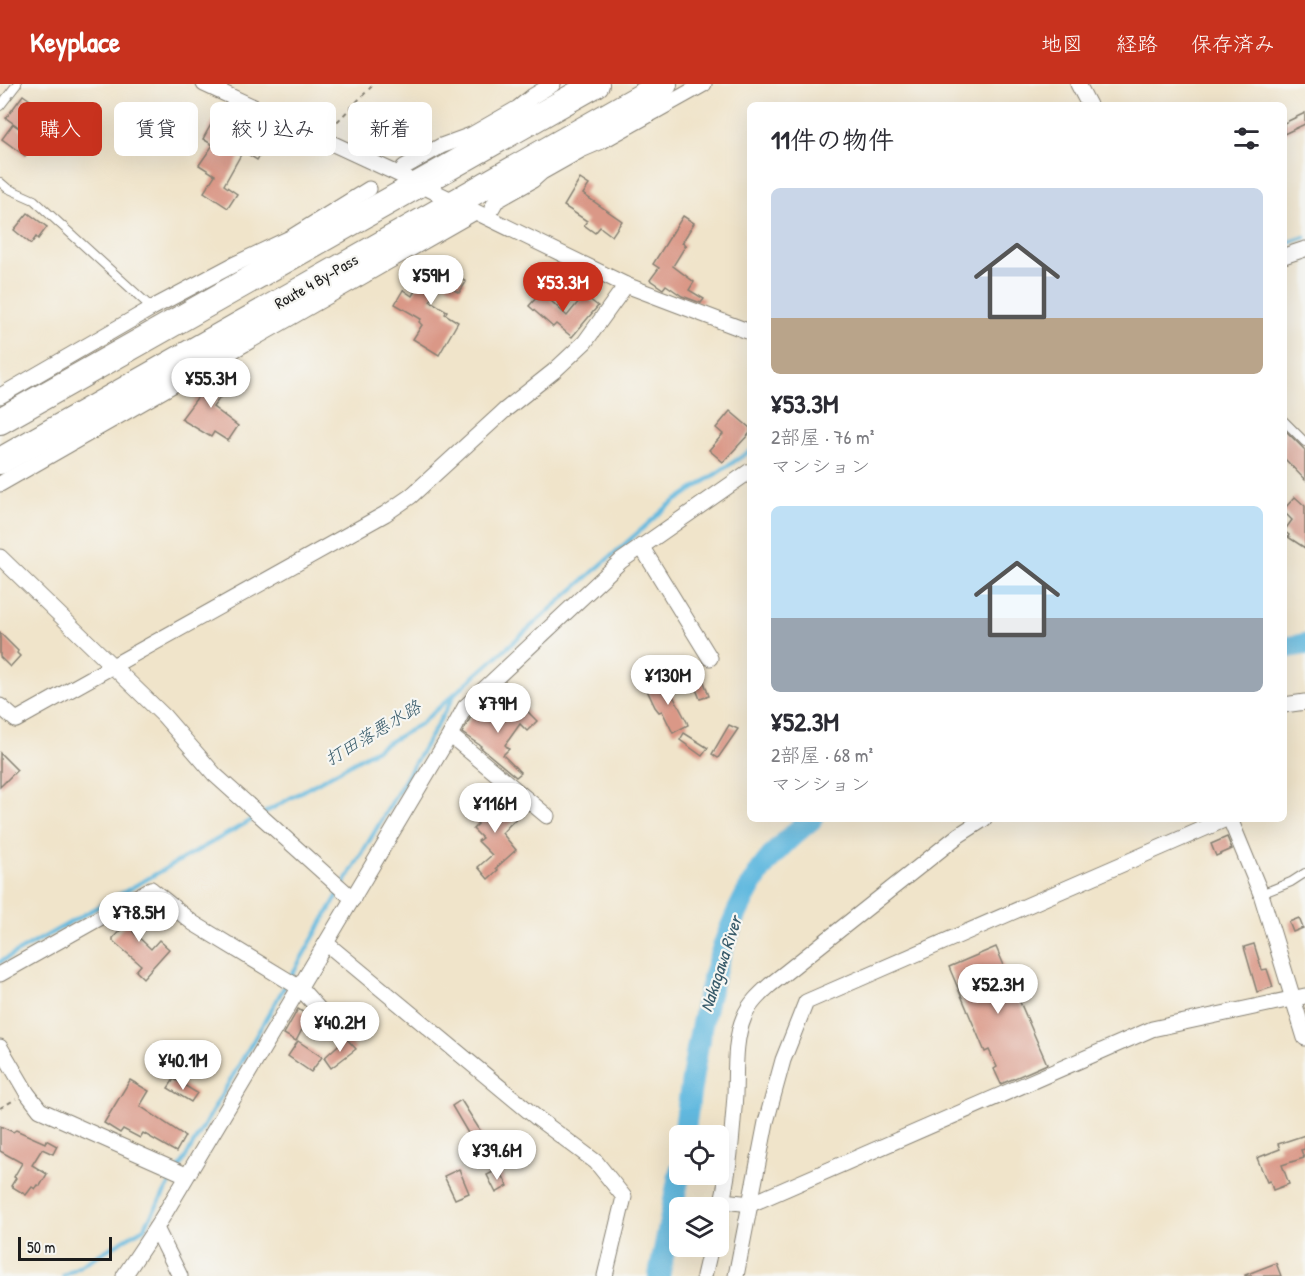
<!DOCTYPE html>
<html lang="ja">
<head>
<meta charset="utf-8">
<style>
  :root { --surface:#fff; --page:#f2f2f3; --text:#2b2b33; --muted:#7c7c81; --accent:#c8321e }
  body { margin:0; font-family:"Patrick Hand","Klee One",sans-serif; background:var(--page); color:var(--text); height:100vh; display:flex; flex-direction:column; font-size:22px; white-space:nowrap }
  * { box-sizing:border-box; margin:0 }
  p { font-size:20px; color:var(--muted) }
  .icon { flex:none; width:33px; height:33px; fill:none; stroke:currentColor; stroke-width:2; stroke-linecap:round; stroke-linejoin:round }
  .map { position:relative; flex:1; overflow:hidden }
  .panel { position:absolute; left:747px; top:18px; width:540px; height:720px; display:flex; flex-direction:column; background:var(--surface); border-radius:9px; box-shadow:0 6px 24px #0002 }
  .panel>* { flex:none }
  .banner { position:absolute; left:18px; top:18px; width:570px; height:54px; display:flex; gap:12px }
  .buttons { position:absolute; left:669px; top:1041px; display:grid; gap:12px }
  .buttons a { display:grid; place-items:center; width:60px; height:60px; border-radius:9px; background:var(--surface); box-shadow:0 6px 24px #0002; font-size:30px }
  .scale { position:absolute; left:18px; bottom:15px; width:94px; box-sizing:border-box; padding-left:6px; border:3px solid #1c1c1c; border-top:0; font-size:16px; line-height:21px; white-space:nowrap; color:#1c1c1c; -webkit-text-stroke:4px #f6f6f2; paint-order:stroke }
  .price { position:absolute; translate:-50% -51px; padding:0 14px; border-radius:21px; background:#fff; color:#222; font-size:20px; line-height:39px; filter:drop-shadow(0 2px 3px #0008) }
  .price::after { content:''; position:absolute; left:50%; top:36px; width:18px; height:14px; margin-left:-9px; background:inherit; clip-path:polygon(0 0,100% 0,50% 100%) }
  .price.on { background:var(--accent); color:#fff }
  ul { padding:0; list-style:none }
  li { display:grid; align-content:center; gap:12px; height:318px; padding:0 24px }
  li span { display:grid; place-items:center; height:186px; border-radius:9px; color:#555 }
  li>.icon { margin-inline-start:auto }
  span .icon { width:108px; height:108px; fill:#fffc; stroke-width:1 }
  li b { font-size:26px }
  h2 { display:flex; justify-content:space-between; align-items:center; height:72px; padding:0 24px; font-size:26px }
  .pill { padding:0 21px; border-radius:9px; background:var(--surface); box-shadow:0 6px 24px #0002; font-size:21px; line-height:54px }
  .pill.on { background:var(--accent); color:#fff }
  header { display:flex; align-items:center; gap:36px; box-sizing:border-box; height:84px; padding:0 30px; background:var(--accent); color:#fff }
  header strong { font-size:28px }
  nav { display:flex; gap:33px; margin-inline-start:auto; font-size:21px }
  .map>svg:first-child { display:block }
</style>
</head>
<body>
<header>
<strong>Keyplace</strong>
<nav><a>地図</a><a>経路</a><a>保存済み</a></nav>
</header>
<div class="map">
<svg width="1305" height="1192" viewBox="0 0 1305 1192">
  <rect width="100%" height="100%" fill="#f6f6f2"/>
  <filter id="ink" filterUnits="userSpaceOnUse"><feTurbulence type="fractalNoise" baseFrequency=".0167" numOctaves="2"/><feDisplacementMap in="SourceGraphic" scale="12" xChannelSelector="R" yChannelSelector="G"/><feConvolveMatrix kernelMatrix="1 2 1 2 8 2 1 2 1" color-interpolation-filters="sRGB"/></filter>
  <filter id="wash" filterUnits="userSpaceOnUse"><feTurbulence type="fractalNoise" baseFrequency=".008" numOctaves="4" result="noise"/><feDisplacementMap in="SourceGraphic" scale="24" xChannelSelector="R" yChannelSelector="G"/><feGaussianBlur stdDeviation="1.35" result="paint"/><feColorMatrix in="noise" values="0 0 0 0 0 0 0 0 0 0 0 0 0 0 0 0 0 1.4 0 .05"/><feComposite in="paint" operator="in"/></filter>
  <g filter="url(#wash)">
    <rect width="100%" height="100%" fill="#f0e4ca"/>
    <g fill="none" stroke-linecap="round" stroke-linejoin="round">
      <g stroke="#62b9df" stroke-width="4">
        <path d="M1284 160 1305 153"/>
        <path d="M264 729 419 641 668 422 750 367"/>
        <path d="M344 800 454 612"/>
        <path d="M0 878 255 734"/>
        <path d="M290 894 339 809"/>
        <path d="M180 1083 286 900"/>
        <path d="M63 1192 144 1144 176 1089"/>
      </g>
      <g stroke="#62b9df" stroke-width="22">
        <path d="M1284 564 1305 560"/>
        <path d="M684 1052C696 964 710 861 761 786 775 766 793 750 812 735"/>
        <path d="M659 1192 680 1087"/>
      </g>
    </g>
    <g id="blocks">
      <g fill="#da9887">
        <path d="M23 11 37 21 20 44 6 34Z"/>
        <path d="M220 24 236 33 232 40 239 44 238 47 267 61 257 76 243 67 224 101 237 110 228 124 204 108 215 91 199 81 213 61 203 55Z"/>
        <path d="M1305 29V40L1284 50V39Z"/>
        <path d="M13 40 36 56 25 72 2 55Z"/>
        <path d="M580 95 589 101 583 110 622 137 612 152 600 143 595 149 584 141 587 137 564 122Z"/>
        <path d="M28 129 47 143 38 155 36 153 31 160 14 146Z"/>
        <path d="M683 132 694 139 682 159 686 161 673 182 694 198 689 206 704 215 701 219 682 212 666 201 663 205 650 196 659 184 653 180Z"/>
        <path d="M422 176 431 181 432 179 439 183 441 181 466 198 459 209 442 198 430 217 447 227 445 230 458 238 439 271 413 255 422 241 419 238 421 235 395 220 403 206 412 212 424 192 416 186Z"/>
        <path d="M544 205 553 213 550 216 567 232 584 211 598 222 572 253 556 240 553 243 529 222Z"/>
        <path d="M225 282 232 289 221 300 227 304 213 323 238 342 228 357 214 348 211 353 181 335 212 294Z"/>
        <path d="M730 327 750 344V349L723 378 709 366 723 350 716 344Z"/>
        <path d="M1284 345 1305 366V396L1284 374Z"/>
        <path d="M1295 413 1305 422V464L1288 453 1289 451 1284 447 1292 436 1284 428V425Z"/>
        <path d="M0 549 18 567 17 569 20 572 10 583 0 573Z"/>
        <path d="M702 592 709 612 700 615 692 595Z"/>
        <path d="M665 597 687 638 688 641 673 649 662 627 659 628 655 623 647 606Z"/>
        <path d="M521 621 537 637 527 647 520 640 505 661 509 665 503 671 521 689 516 693 480 663 481 662 462 649 473 629 477 625 498 639 502 634 505 636Z"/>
        <path d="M729 641 738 645 718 674 712 670Z"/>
        <path d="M684 649 708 664 702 672 680 656Z"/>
        <path d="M0 669 17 686 0 703Z"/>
        <path d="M497 710 519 731 502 749 516 766 496 784 498 786 488 795 478 783 492 771 478 757 482 754 473 745 478 740 474 736Z"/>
        <path d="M1227 753 1232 765 1216 772 1211 760Z"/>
        <path d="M143 821 151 828 133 848 151 865 159 856 169 865 143 894 136 887 141 881 113 857V854L126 840 124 838 136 825Z"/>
        <path d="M1299 834 1303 844 1293 848 1289 838Z"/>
        <path d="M1254 860 1262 886 1267 885 1273 903 1257 908 1244 863Z"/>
        <path d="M996 863 1047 980 1001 1000 994 985 997 983 989 966 985 968 949 883Z"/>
        <path d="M298 925 309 932 296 957 284 950Z"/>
        <path d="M346 954 356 965 331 984 324 974Z"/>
        <path d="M298 957 322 973 311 988 288 972Z"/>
        <path d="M174 995 197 1009 191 1018 168 1004Z"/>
        <path d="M130 996 149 1007 140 1022 185 1052 176 1068 143 1049 140 1054 123 1045 120 1049 104 1039Z"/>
        <path d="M461 1016 488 1059 481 1062 483 1067 466 1075 460 1061 472 1056 452 1022Z"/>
        <path d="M0 1042 13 1048 16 1046 45 1059 46 1056 57 1062 53 1070 42 1065 32 1081 47 1090 40 1102 38 1101 35 1105 32 1103 26 1111 11 1102 16 1094 14 1093 22 1079 0 1067Z"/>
        <path d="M1305 1051V1065L1301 1066 1304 1074 1282 1081 1289 1100 1273 1106 1270 1097 1267 1098 1257 1074 1280 1065 1278 1060Z"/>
        <path d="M459 1085 469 1109 455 1115 444 1092Z"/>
        <path d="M499 1085 508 1102 496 1109 487 1091Z"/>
        <path d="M1276 1179 1281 1192H1245V1191Z"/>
      </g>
    </g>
  </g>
  <g filter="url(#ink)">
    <use href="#blocks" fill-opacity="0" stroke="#868073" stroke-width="1.5"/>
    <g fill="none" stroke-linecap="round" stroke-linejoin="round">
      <defs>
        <g id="service">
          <path d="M0 22 17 0"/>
          <path d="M0 98 7 104 34 116 152 224"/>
          <path d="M1284 337 1305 358"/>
          <path d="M1261 810 1291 798 1305 789"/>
        </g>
        <g id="minor">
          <path d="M204 0 396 89 626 201 750 248"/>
          <path d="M1078 0 1089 21"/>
          <path d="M404 83 441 62 471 51 518 24 533 12 553 0"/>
          <path d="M492 124 496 117 533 96 542 88 581 66 602 57 704 0"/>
          <path d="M1284 172 1305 165"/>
          <path d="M0 312 152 224 233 181 290 154 369 105"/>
          <path d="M0 400 475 128"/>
          <path d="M641 462 710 574"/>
          <path d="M0 473 164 632 215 691 353 815"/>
          <path d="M1284 621 1305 618"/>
          <path d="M0 622 16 636 385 430 411 412 505 326 554 287 585 258 626 201"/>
          <path d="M450 651 547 732"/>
          <path d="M1230 735 1261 810 1305 954"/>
          <path d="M326 859 537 1034 596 1078 624 1113 605 1192"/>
          <path d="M0 890 151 805 193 839 300 904 325 932"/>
          <path d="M0 963 27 1009 40 1026 186 1091"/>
          <path d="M723 1117 751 1120 1152 945 1305 912"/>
          <path d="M718 1134C729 1095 732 1052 735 1011 736 986 734 956 744 933 749 920 760 910 770 901L959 751 984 735"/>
          <path d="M156 1144 180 1192"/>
          <path d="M124 1192 156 1144 450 651 465 623 621 477 750 387"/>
          <path d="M704 1192 711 1162"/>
          <path d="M736 1192 766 1038 783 976 806 918 1226 735"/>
        </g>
        <g id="trunk">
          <path d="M0 337 596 0"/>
          <path d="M0 377 664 0"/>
        </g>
      </defs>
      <use href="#service" stroke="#868073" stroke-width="10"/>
      <use href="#minor" stroke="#868073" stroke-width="17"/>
      <use href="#trunk" stroke="#868073" stroke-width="28"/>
      <g stroke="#868073" stroke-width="2" stroke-dasharray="4.5 4.5" stroke-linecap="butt">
        <path d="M331 44 374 0"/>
        <path d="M0 1024 16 1015"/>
      </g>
      <use href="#service" stroke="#fff" stroke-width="8"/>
      <use href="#minor" stroke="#fff" stroke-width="15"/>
      <use href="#trunk" stroke="#fff" stroke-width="26"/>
    </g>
  </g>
  <g text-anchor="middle" stroke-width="4.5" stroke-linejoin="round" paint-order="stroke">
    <g font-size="16" fill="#1c1c1c" stroke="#f6f6f2">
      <text transform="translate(316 197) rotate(-30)" y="6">Route 4 By-Pass</text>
    </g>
    <g font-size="18" font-style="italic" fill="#385b6a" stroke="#f6f6f2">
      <text transform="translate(373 649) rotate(-31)" y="6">打田落悪水路</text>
      <text transform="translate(721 880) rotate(-72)" y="6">Nakagawa River</text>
    </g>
  </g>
</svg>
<div class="buttons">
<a><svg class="icon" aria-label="locate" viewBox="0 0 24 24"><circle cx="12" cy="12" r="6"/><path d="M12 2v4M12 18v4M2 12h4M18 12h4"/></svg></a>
<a><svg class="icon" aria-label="layers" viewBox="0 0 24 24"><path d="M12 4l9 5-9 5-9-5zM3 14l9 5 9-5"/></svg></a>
</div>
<div class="scale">50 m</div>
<b class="price" style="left:431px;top:222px">¥59M</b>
<b class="price on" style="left:563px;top:229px">¥53.3M</b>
<b class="price" style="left:211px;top:325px">¥55.3M</b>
<b class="price" style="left:668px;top:622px">¥130M</b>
<b class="price" style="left:498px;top:650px">¥79M</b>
<b class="price" style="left:495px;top:750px">¥116M</b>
<b class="price" style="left:139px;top:859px">¥78.5M</b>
<b class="price" style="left:998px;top:931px">¥52.3M</b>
<b class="price" style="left:340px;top:969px">¥40.2M</b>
<b class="price" style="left:183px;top:1007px">¥40.1M</b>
<b class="price" style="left:497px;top:1097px">¥39.6M</b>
<div class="banner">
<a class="pill on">購入</a>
<a class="pill">賃貸</a>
<a class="pill">絞り込み</a>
<a class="pill">新着</a>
</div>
<section class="panel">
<h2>11件の物件<svg class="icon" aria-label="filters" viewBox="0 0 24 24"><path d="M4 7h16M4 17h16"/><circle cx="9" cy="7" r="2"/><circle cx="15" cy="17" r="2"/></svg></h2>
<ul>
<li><span style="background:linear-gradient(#c9d6e8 70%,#b9a48a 0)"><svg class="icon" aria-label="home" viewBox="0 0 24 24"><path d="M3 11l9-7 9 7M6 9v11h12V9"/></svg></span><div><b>¥53.3M</b><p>2部屋 · 76 m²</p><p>マンション</p></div></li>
<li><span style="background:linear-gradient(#bfe0f5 60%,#9aa5b1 0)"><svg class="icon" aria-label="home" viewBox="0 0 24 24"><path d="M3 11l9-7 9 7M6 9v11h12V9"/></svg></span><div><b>¥52.3M</b><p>2部屋 · 68 m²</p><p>マンション</p></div></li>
</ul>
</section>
</div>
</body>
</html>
